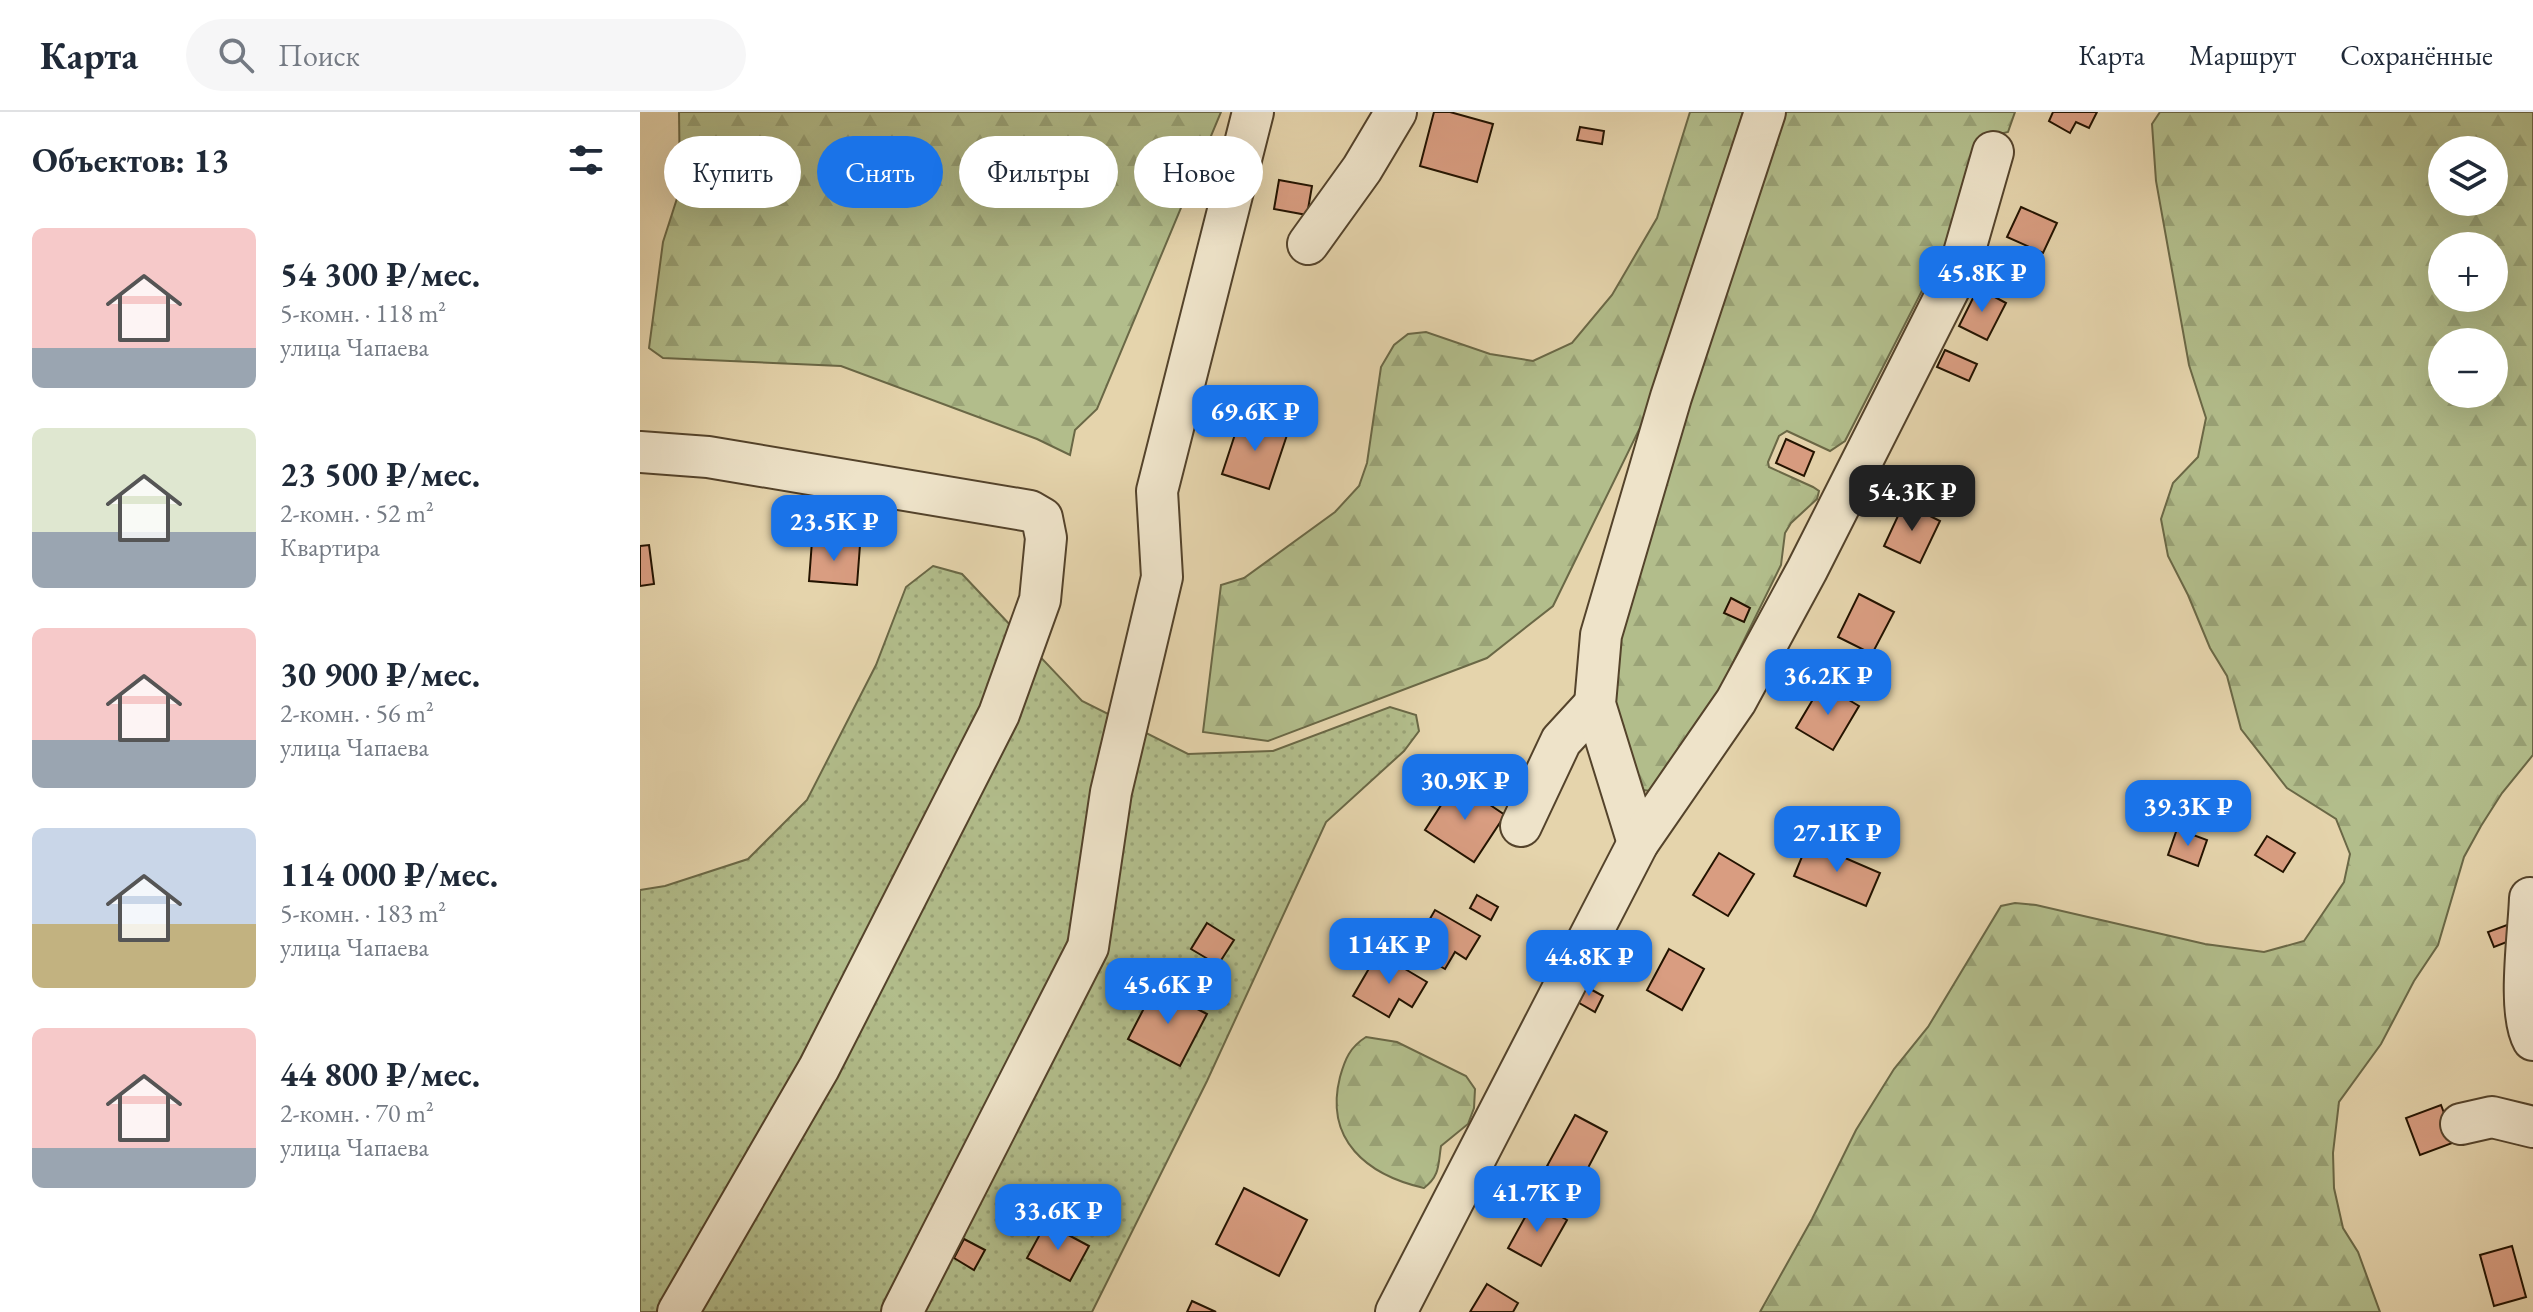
<!DOCTYPE html>
<html lang="ru">
<head>
<meta charset="utf-8">
<style>
  :root { --surface:#fff; --page:#f6f6f7; --text:#1f2937; --muted:#747a83; --line:#e0e1e3; --accent:#1a73e8 }
  body { margin:0; font-family:"EB Garamond",serif; background:var(--page); color:var(--text); height:100vh; display:flex; flex-direction:column; font-size:30px; white-space:nowrap }
  * { box-sizing:border-box; margin:0 }
  p { font-size:26px; color:var(--muted) }
  .icon { flex:none; width:44px; height:44px; fill:none; stroke:currentColor; stroke-width:2; stroke-linecap:round; stroke-linejoin:round }
  .map { position:relative; flex:1; overflow:hidden }
  .drawer { display:flex; flex-direction:column; background:var(--surface); width:640px }
  .drawer>* { flex:none }
  .banner { position:absolute; left:24px; top:24px; width:760px; height:72px; display:flex; gap:16px }
  .tools { position:absolute; left:1788px; top:24px; display:grid; gap:16px }
  .tools a { display:grid; place-items:center; width:80px; height:80px; border-radius:50%; background:var(--surface); box-shadow:0 8px 32px #0002; font-size:40px }
  .price { position:absolute; translate:-50% -68px; padding:0 18px; border-radius:16px; background:var(--accent); color:#fff; font-size:26px; line-height:52px; filter:drop-shadow(0 2px 4px #0008) }
  .price::after { content:''; position:absolute; left:50%; top:48px; width:24px; height:18px; margin-left:-12px; background:inherit; clip-path:polygon(0 0,100% 0,50% 100%) }
  .price.selected { background:#222; color:#fff }
  ul { padding:0; list-style:none }
  li { display:flex; align-items:center; gap:24px; height:200px; padding:0 32px }
  li span { display:grid; place-items:center; flex:none; width:224px; height:160px; border-radius:12px; color:#555 }
  li>.icon { margin-inline-start:auto }
  span .icon { width:96px; height:96px; fill:#fffc; stroke-width:1 }
  li b { font-size:34px }
  h2 { display:flex; justify-content:space-between; align-items:center; height:96px; padding:0 32px; font-size:34px }
  .tag { padding:0 28px; border-radius:36px; background:var(--surface); box-shadow:0 8px 32px #0002; font-size:28px; line-height:72px }
  .tag.selected { background:var(--accent); color:#fff }
  header { display:flex; align-items:center; gap:48px; box-sizing:border-box; height:112px; padding:0 40px; background:var(--surface); border-bottom:2px solid var(--line) }
  header strong { font-size:38px }
  nav { display:flex; gap:44px; margin-inline-start:auto; font-size:28px }
  .search { width:560px; height:72px; background:var(--page); display:flex; align-items:center; gap:20px; box-sizing:border-box; padding:0 28px; border-radius:44px; color:var(--muted); font-size:30px }
  main { display:flex; flex:1; min-height:0 }
  .map>svg:first-child { display:block }
</style>
</head>
<body>
<header>
<strong>Карта</strong>
<div class="search"><svg class="icon" aria-label="search" viewBox="0 0 24 24"><circle cx="10" cy="10" r="6"/><path d="M15 15l6 6"/></svg>Поиск</div>
<nav><a>Карта</a><a>Маршрут</a><a>Сохранённые</a></nav>
</header>
<main>
<section class="drawer">
<h2>Объектов: 13<svg class="icon" aria-label="filters" viewBox="0 0 24 24"><path d="M4 7h16M4 17h16"/><circle cx="9" cy="7" r="2"/><circle cx="15" cy="17" r="2"/></svg></h2>
<ul>
<li><span style="background:linear-gradient(#f6c9c9 75%,#9aa5b1 0)"><svg class="icon" aria-label="home" viewBox="0 0 24 24"><path d="M3 11l9-7 9 7M6 9v11h12V9"/></svg></span><div><b>54 300 ₽/мес.</b><p>5-комн. · 118 m²</p><p>улица Чапаева</p></div></li>
<li><span style="background:linear-gradient(#dfe7d0 65%,#9aa5b1 0)"><svg class="icon" aria-label="home" viewBox="0 0 24 24"><path d="M3 11l9-7 9 7M6 9v11h12V9"/></svg></span><div><b>23 500 ₽/мес.</b><p>2-комн. · 52 m²</p><p>Квартира</p></div></li>
<li><span style="background:linear-gradient(#f6c9c9 70%,#9aa5b1 0)"><svg class="icon" aria-label="home" viewBox="0 0 24 24"><path d="M3 11l9-7 9 7M6 9v11h12V9"/></svg></span><div><b>30 900 ₽/мес.</b><p>2-комн. · 56 m²</p><p>улица Чапаева</p></div></li>
<li><span style="background:linear-gradient(#c9d6e8 60%,#c2b280 0)"><svg class="icon" aria-label="home" viewBox="0 0 24 24"><path d="M3 11l9-7 9 7M6 9v11h12V9"/></svg></span><div><b>114 000 ₽/мес.</b><p>5-комн. · 183 m²</p><p>улица Чапаева</p></div></li>
<li><span style="background:linear-gradient(#f6c9c9 75%,#9aa5b1 0)"><svg class="icon" aria-label="home" viewBox="0 0 24 24"><path d="M3 11l9-7 9 7M6 9v11h12V9"/></svg></span><div><b>44 800 ₽/мес.</b><p>2-комн. · 70 m²</p><p>улица Чапаева</p></div></li>
</ul>
</section>
<div class="map">
<svg width="1893" height="1200" viewBox="0 0 1893 1200">
  <defs>
    <pattern id="grass-dots" width="8" height="8" patternUnits="userSpaceOnUse" patternTransform="scale(2)"><rect width="8" height="8" fill="#b2bd8b"/><path d="M2 2h.1M6 6h.1" fill="none" stroke="#99a276" stroke-width="1.8" stroke-linecap="round"/></pattern>
    <pattern id="forest-firs" width="22" height="20" patternUnits="userSpaceOnUse" patternTransform="scale(2)"><rect width="22" height="20" fill="#b2bd8b"/><path d="M5 1l3.5 6h-7zM16 11l3.5 6h-7z" fill="#99a276"/></pattern>
  </defs>
  <rect width="100%" height="100%" fill="#e5d4ac"/>
  <filter id="stains"><feTurbulence type="fractalNoise" baseFrequency=".0025" numOctaves="4"/><feColorMatrix values="0 0 0 0 .2 0 0 0 0 .09 0 0 0 0 .02 0 0 0 .5 -.17"/></filter>
  <radialGradient id="worn" r=".72"><stop offset=".6" stop-color="#630" stop-opacity="0"/><stop offset="1" stop-color="#630" stop-opacity=".3"/></radialGradient>
  <path fill="url(#grass-dots)" stroke="#6a6846" stroke-width="2" d="M293 454 322 462 442 589 548 642 633 639 750 595 776 603 779 619 764 639 686 710 567 969 452 1200H0V778L25 774 108 747 167 688 236 553 266 475Z"/>
  <g fill="url(#forest-firs)" stroke="#6a6846" stroke-width="2" fill-rule="evenodd">
    <path d="M39 0H581L457 297 435 318 430 343 397 327 201 254 23 246 9 236 23 130 40 77Z"/>
    <path d="M1050 0H1103L1017 281 913 494 847 546 628 629 563 620 581 473 604 466 695 400 719 374 727 351 741 255 754 233 768 222 786 220 850 242 893 249 932 231 972 183 1017 106Z"/>
    <path d="M1138 0H1375L1368 20 1352 24 1307 130 1205 329 1190 339 1147 319 1139 324 1128 350 1129 355 1173 375 1179 379 1177 387 1151 411 1145 421 1141 453 1078 581 1017 680 1003 678 994 667 973 604 976 525Z"/>
    <path d="M1520 0H1893V643L1862 681 1841 714 1824 745 1798 833 1774 869 1741 932 1699 990 1693 1041 1694 1076 1703 1116 1718 1140 1740 1200H1120L1172 1107 1216 1018 1254 957 1288 915 1361 794 1375 791 1396 793 1565 832 1624 840 1664 829 1704 770 1710 742 1696 707 1647 676 1601 617 1587 564 1570 536 1548 483 1528 444 1521 407 1533 371 1558 345 1566 306 1549 253 1516 69 1512 12ZM1802 38H1854V90H1802ZM1802 134H1854V186H1802ZM1802 230H1854V282H1802Z"/>
    <path d="M726 925 757 930 826 964 835 977 834 996 828 1012 801 1034C798 1053 800 1064 784 1076 727 1063 684 1028 700 965 705 947 710 935 726 925Z"/>
  </g>
  <g fill="#d99d81" stroke="#231300" stroke-width="2">
    <path d="M794 0H810L853 12 837 70 780 54Z"/>
    <path d="M1413 0H1457L1449 16 1436 10 1430 21 1409 9Z"/>
    <path d="M940 15 964 19 962 32 937 28Z"/>
    <path d="M639 68 672 74 667 103 634 97Z"/>
    <path d="M1381 95 1417 111 1403 141 1367 125Z"/>
    <path d="M1338 176 1366 191 1347 228 1319 214Z"/>
    <path d="M1305 238 1337 252 1329 269 1297 255Z"/>
    <path d="M601 304 648 320 629 377 582 362Z"/>
    <path d="M1146 327 1174 340 1164 364 1136 351Z"/>
    <path d="M1244 354 1269 365 1254 397 1230 385Z"/>
    <path d="M1264 391 1300 409 1280 451 1244 434Z"/>
    <path d="M172 429 220 433 217 473 169 469Z"/>
    <path d="M9 433 14 472 0 474V434Z"/>
    <path d="M1219 482 1254 500 1232 542 1198 525Z"/>
    <path d="M1091 486 1110 496 1104 510 1084 501Z"/>
    <path d="M1182 572 1219 594 1193 638 1156 616Z"/>
    <path d="M816 670 865 703 834 750 785 718Z"/>
    <path d="M1537 717 1567 728 1558 754 1528 743Z"/>
    <path d="M1627 724 1655 741 1643 760 1615 743Z"/>
    <path d="M1168 730 1240 761 1226 794 1154 764Z"/>
    <path d="M1079 741 1114 762 1088 804 1053 783Z"/>
    <path d="M837 783 858 795 851 808 830 796Z"/>
    <path d="M795 798 840 824 826 847 815 840 805 857 772 838Z"/>
    <path d="M567 811 594 828 578 853 551 837Z"/>
    <path d="M1867 813 1872 828 1854 835 1848 820Z"/>
    <path d="M971 827 989 838 978 856 960 845Z"/>
    <path d="M1029 837 1064 857 1042 898 1007 878Z"/>
    <path d="M738 841 787 870 772 895 759 887 749 905 713 884Z"/>
    <path d="M943 873 963 884 955 900 934 888Z"/>
    <path d="M515 875 567 902 540 954 488 927Z"/>
    <path d="M1801 993 1815 1030 1780 1043 1766 1006Z"/>
    <path d="M935 1003 967 1020 940 1071 907 1054Z"/>
    <path d="M604 1076 667 1108 639 1164 576 1132Z"/>
    <path d="M894 1089 927 1108 901 1154 868 1136Z"/>
    <path d="M406 1111 449 1134 430 1169 387 1146Z"/>
    <path d="M324 1127 345 1138 334 1158 314 1146Z"/>
    <path d="M1872 1134 1886 1185 1854 1194 1840 1143Z"/>
    <path d="M847 1172 878 1191 873 1200H830Z"/>
    <path d="M552 1189 576 1200H547Z"/>
  </g>
  <g fill="none" stroke-linecap="round" stroke-linejoin="round">
    <defs>
      <g id="minor">
        <path d="M668 132 722 57 756 0"/>
        <path d="M0 340 68 345 390 399 402 406 406 426 400 488 359 602 179 956 38 1200"/>
        <path d="M881 714 921 629 955 592"/>
        <path d="M998 731 955 592 961 523 1031 285 1125 0"/>
        <path d="M1890 786C1889 820 1877 900 1893 928"/>
        <path d="M1821 1012 1852 1005 1893 1015"/>
        <path d="M262 1200 448 835 471 680 522 465 517 379 613 0"/>
        <path d="M756 1200 998 731 1096 589 1167 458 1313 169 1324 141 1353 40"/>
      </g>
    </defs>
    <use href="#minor" stroke="#54432b" stroke-width="44"/>
    <use href="#minor" stroke="#eee3c9" stroke-width="40"/>
  </g>
  <rect width="100%" height="100%" filter="url(#stains)"/>
  <rect width="100%" height="100%" fill="url(#worn)"/>
</svg>
<div class="tools">
<a><svg class="icon" aria-label="layers" viewBox="0 0 24 24"><path d="M12 4l9 5-9 5-9-5zM3 14l9 5 9-5"/></svg></a>
<a>+</a>
<a>−</a>
</div>
<b class="price" style="left:1342px;top:202px">45.8K ₽</b>
<b class="price" style="left:615px;top:341px">69.6K ₽</b>
<b class="price selected" style="left:1272px;top:421px">54.3K ₽</b>
<b class="price" style="left:194px;top:451px">23.5K ₽</b>
<b class="price" style="left:1188px;top:605px">36.2K ₽</b>
<b class="price" style="left:825px;top:710px">30.9K ₽</b>
<b class="price" style="left:1548px;top:736px">39.3K ₽</b>
<b class="price" style="left:1197px;top:762px">27.1K ₽</b>
<b class="price" style="left:749px;top:874px">114K ₽</b>
<b class="price" style="left:949px;top:886px">44.8K ₽</b>
<b class="price" style="left:528px;top:914px">45.6K ₽</b>
<b class="price" style="left:897px;top:1122px">41.7K ₽</b>
<b class="price" style="left:418px;top:1140px">33.6K ₽</b>
<div class="banner">
<a class="tag">Купить</a>
<a class="tag selected">Снять</a>
<a class="tag">Фильтры</a>
<a class="tag">Новое</a>
</div>
</div>
</main>
</body>
</html>
